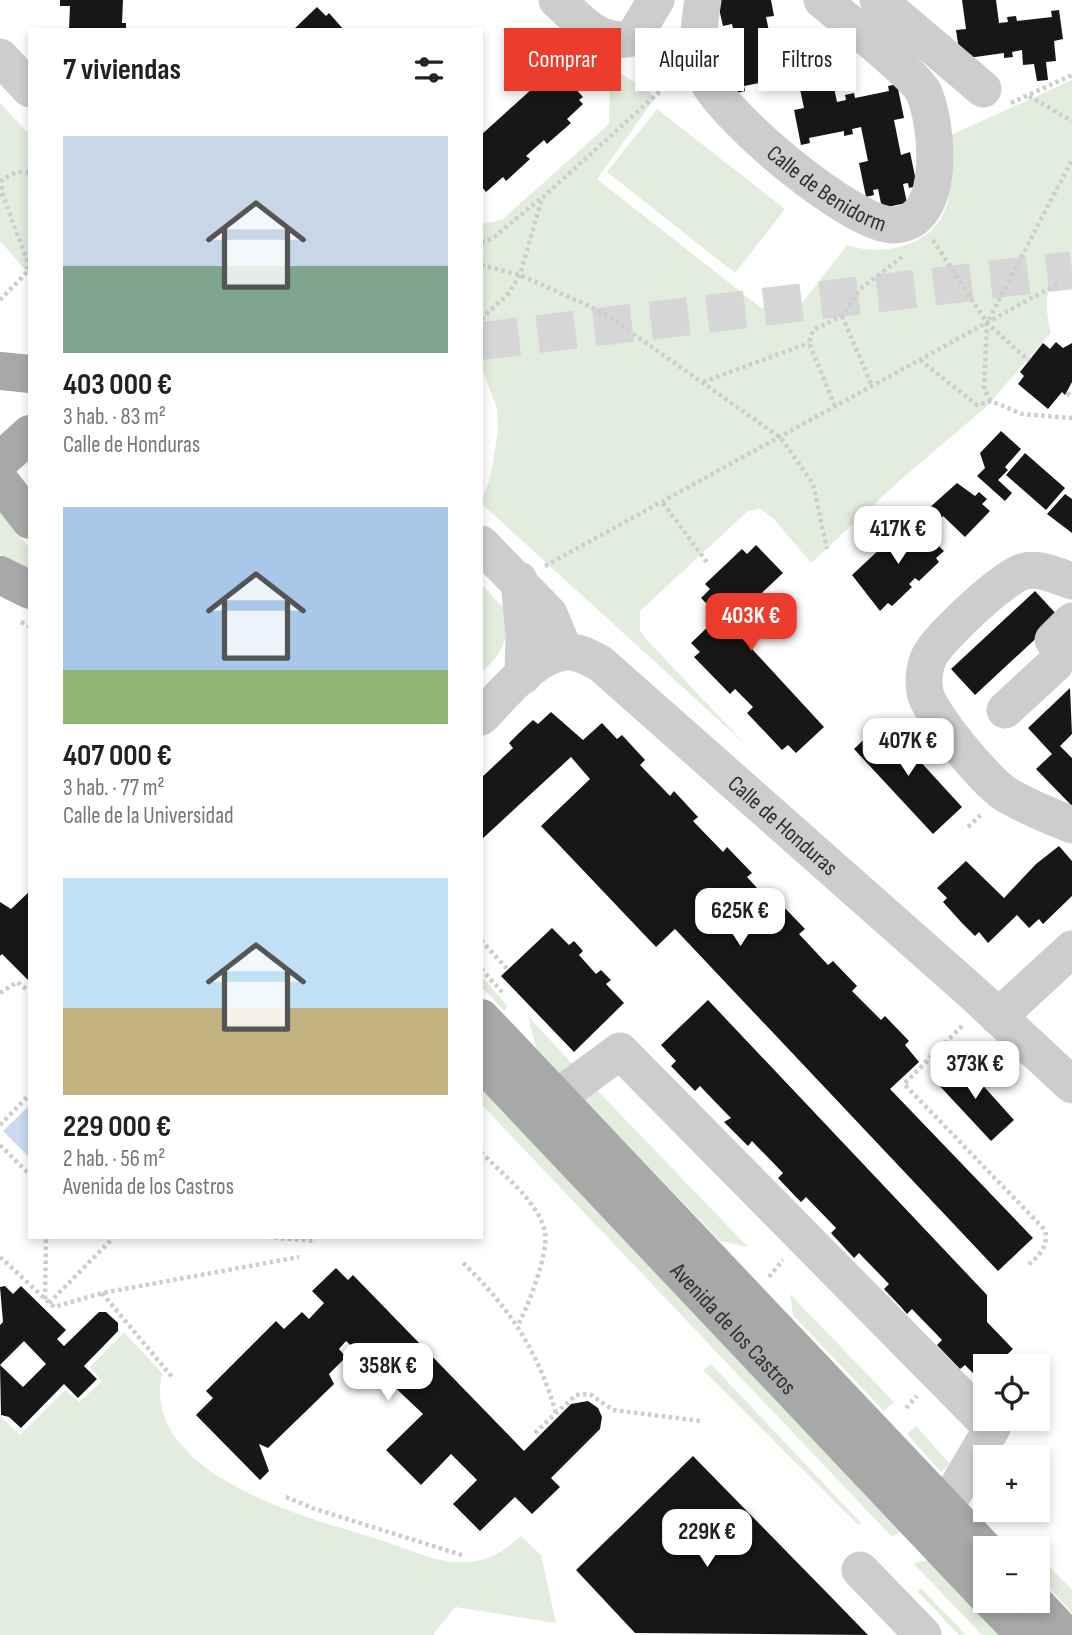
<!DOCTYPE html>
<html lang="es">
<head>
<meta charset="utf-8">
<style>
  :root { --surface:#fff; --page:#f6f6f6; --text:#222; --muted:#767676; --accent:#ec3c2c }
  body { margin:0; font-family:"Sofia Sans Condensed",sans-serif; background:var(--page); color:var(--text); height:100vh; display:flex; flex-direction:column; font-size:26px; white-space:nowrap }
  * { box-sizing:border-box; margin:0 }
  p { font-size:23px; color:var(--muted) }
  .icon { flex:none; width:38px; height:38px; fill:none; stroke:currentColor; stroke-width:2; stroke-linecap:round; stroke-linejoin:round }
  .map { position:relative; flex:1; overflow:hidden }
  .side { position:absolute; left:28px; top:28px; width:455px; height:1211px; display:flex; flex-direction:column; background:var(--surface); border-radius:0px; box-shadow:0 4px 10px #0003 }
  .side>* { flex:none }
  .guide { position:absolute; left:504px; top:28px; width:462px; height:63px; display:flex; gap:14px }
  .controls { position:absolute; left:973px; top:1354px; display:grid; gap:14px }
  .controls a { display:grid; place-items:center; width:77px; height:77px; border-radius:0px; background:var(--surface); box-shadow:0 4px 10px #0003; font-size:35px }
  .price { position:absolute; translate:-50% -60px; padding:0 16px; border-radius:14px; background:#fff; color:#222; font-size:23px; line-height:46px; filter:drop-shadow(0 2px 4px #0008) }
  .price::after { content:''; position:absolute; left:50%; top:42px; width:21px; height:16px; margin-left:-10px; background:inherit; clip-path:polygon(0 0,100% 0,50% 100%) }
  .price.active { background:var(--accent); color:#fff }
  ul { padding:0; list-style:none }
  li { display:grid; align-content:center; gap:14px; height:371px; padding:0 35px }
  li span { display:grid; place-items:center; height:217px; border-radius:0px; color:#555 }
  li>.icon { margin-inline-start:auto }
  span .icon { width:126px; height:126px; fill:#fffc; stroke-width:1 }
  li b { font-size:30px }
  h2 { display:flex; justify-content:space-between; align-items:center; height:84px; padding:0 35px; font-size:30px }
  .chip { padding:0 24px; border-radius:0px; background:var(--surface); box-shadow:0 4px 10px #0003; font-size:24px; line-height:63px }
  .chip.active { background:var(--accent); color:#fff }
  .map>svg:first-child { display:block }
</style>
</head>
<body>
<div class="map">
<svg width="1072" height="1635" viewBox="0 0 1072 1635">
  <rect width="100%" height="100%" fill="#fff"/>
  <g fill="#e3eddd">
    <path d="M610 66 656 97 597 179 760 307 779 315 799 307 847 245C885 258 938 245 948 200 952 180 950 156 951 135L1072 80V266C1043 281 1044 303 1051 333L985 408 898 482 811 563 774 519 760 509 748 511 640 611V630L647 640 747 746 481 503 490 478 498 431 497 408 481 366V224L502 220 609 124Z"/>
    <path d="M0 103 30 135V275L0 241Z"/>
    <path d="M657 109 785 209 735 273 607 172Z"/>
    <path d="M0 511 30 549V571L0 555Z"/>
    <path d="M481 584 507 612C508 642 503 653 481 673Z"/>
    <path d="M481 976 508 1006 504 1011 483 988Z"/>
    <path d="M528 1016 576 1068 565 1079 536 1048Z"/>
    <path d="M481 1083 903 1530 892 1537 481 1104Z"/>
    <path d="M592 1085 748 1247 720 1241 581 1096Z"/>
    <path d="M790 1294 894 1402 884 1411 793 1315Z"/>
    <path d="M124 1332 162 1373C140 1475 308 1518 378 1539 399 1546 433 1561 455 1562 485 1564 499 1555 521 1536L541 1555 556 1623 455 1607 433 1635H0V1416L20 1435 65 1390 79 1402 102 1381 90 1367Z"/>
    <path d="M711 1364 861 1523 858 1525 703 1370Z"/>
    <path d="M916 1426 950 1464 941 1472 907 1434Z"/>
    <path d="M929 1560 1003 1635H982L913 1563Z"/>
    <path d="M1043 1560 1072 1590V1613L1038 1576V1564Z"/>
    <path d="M921 1588 966 1635H959L918 1592Z"/>
  </g>
  <path fill="#c9daee" d="M30 1105V1158L3 1131Z"/>
  <g fill="#171717">
    <path d="M60 0H123L122 23H126V30H69L70 6H60Z"/>
    <path d="M717 0H771L774 16 766 17 773 50 781 49 780 44 788 42 790 47 826 40 825 34 834 33 841 67 830 69 837 102 846 100 845 95 854 93 855 98 889 91 888 86 897 84 904 118 894 120 901 155 910 152 917 186 909 188 908 183 903 184 907 203 882 208 878 189 873 190 874 195 866 197 859 163 868 161 861 127 852 129 853 134 844 136V131L809 138 810 143 801 145 794 110 804 108 797 75 787 78 788 83 779 85 778 79 744 86 745 91 737 93 730 59 739 57 732 24 723 26Z"/>
    <path d="M962 0H996L999 23 1008 22 1007 17 1016 16 1017 21 1052 17 1051 11 1059 10 1063 39 1054 41 1056 61 1046 62 1048 80 1037 81 1034 64 1023 65 1022 50 1012 52 1013 57 1004 58V53L968 58 961 64 956 30 966 29Z"/>
    <path d="M317 7 326 16 329 13 344 30H293Z"/>
    <path d="M555 73 569 89 573 86 583 97 579 100 583 104 567 119 571 123 547 144 544 140 526 156 530 159 506 181 503 177 486 192 481 186V135L543 79 546 81Z"/>
    <path d="M1056 342 1063 348 1072 343V382L1065 395 1062 392 1048 409 1018 384 1024 376 1020 372 1043 343 1050 349Z"/>
    <path d="M1001 431 1021 449 1005 467 1008 470 998 480 1012 493 1005 501 977 476 985 468 980 453Z"/>
    <path d="M1025 453 1065 488 1046 510 1006 475Z"/>
    <path d="M957 483 975 496 979 492 987 499 982 504 990 511 965 537 943 516 940 519 928 509Z"/>
    <path d="M1065 494 1072 499V533L1047 514Z"/>
    <path d="M911 520 944 551 936 558 939 562 919 581 915 578 909 584 912 587 892 606 888 603 880 611 852 575Z"/>
    <path d="M756 545 783 573 729 624 824 727 796 753 788 745 782 750 747 713 753 707 735 689 730 694 694 657 700 652 691 643 719 616 701 598 710 589 705 584 742 549 747 554Z"/>
    <path d="M1035 591 1059 617 975 695 951 669Z"/>
    <path d="M1070 688 1072 734 1060 746 1072 758V806L1036 769 1052 754 1028 728Z"/>
    <path d="M551 712 583 740 602 723 617 739 622 735 645 760 640 765 670 796 674 791 698 817 693 821 723 852 727 847 752 873 747 877 776 909 781 904 805 929 799 934 828 965 833 961 857 986 852 991 881 1020 885 1016 909 1041 905 1045 919 1062 890 1089 1033 1238 998 1271 675 929 656 947 541 826 590 779 571 757 481 840V778L513 748 509 743 519 733 533 720 538 724Z"/>
    <path d="M883 721 962 807 933 834 854 749Z"/>
    <path d="M1059 846 1072 861V896L1043 924 1039 919 1029 928 1017 915 988 943 979 932 975 936 961 922 943 902 947 898 937 888 966 861 1004 898 1036 864Z"/>
    <path d="M30 891 29 928 30 982 2 954 0 956V902L11 909Z"/>
    <path d="M552 928 569 945 574 941 583 951 579 955 596 974 601 970 611 980 606 984 624 1003 574 1052 501 976Z"/>
    <path d="M708 1000 987 1295V1322L1013 1349 994 1367H985V1375L980 1380 965 1365 960 1369 937 1345 942 1340 912 1309 907 1314 901 1307 884 1289 889 1284 859 1253 854 1258 831 1233 836 1228 806 1197 801 1202 795 1196 778 1178 783 1173 752 1141 748 1146 724 1122 731 1118 723 1110 700 1086 695 1091 671 1066 676 1061 661 1045Z"/>
    <path d="M960 1060 1014 1120 991 1141 936 1082Z"/>
    <path d="M336 1268 348 1280 353 1275 524 1451 571 1404 588 1401 598 1408 602 1417 600 1429 551 1478 560 1487 532 1514 515 1497 480 1531 453 1504 477 1480 451 1454 421 1485 386 1450 423 1414 346 1341 339 1349 346 1357 329 1374 334 1384 268 1448 259 1444 269 1471 260 1480 196 1415 213 1398 206 1391 276 1321 284 1329 302 1312 309 1319 324 1303 312 1291Z"/>
    <path d="M5 1286 13 1294 21 1286 66 1330 57 1339 64 1346 99 1312H106L118 1323V1331L84 1366 97 1379 78 1398 64 1384 21 1428 9 1417 1 1415 0 1365 23 1387 46 1364 24 1341 0 1365V1325L3 1322 0 1287Z"/>
    <path d="M693 1456 834 1600 868 1635 635 1633 576 1570Z"/>
  </g>
  <g fill="none" stroke-linecap="round" stroke-linejoin="round">
    <path stroke="#d6d6d6" stroke-width="38" stroke-dasharray="38 19" stroke-linecap="butt" d="M481 341 1072 270"/>
    <g stroke="#cdcdcd" stroke-width="4.5" stroke-dasharray="3.5 3.5" stroke-linecap="butt">
      <path d="M647 67 667 85"/>
      <path d="M1029 96 1072 121"/>
      <path d="M1011 103 1072 75"/>
      <path d="M933 240 987 323 1029 361"/>
      <path d="M481 242 492 239 541 198"/>
      <path d="M481 265 520 275 602 312 781 438 813 484 827 549"/>
      <path d="M0 300 27 272V260L2 193V180L16 172H26L30 176"/>
      <path d="M842 316 872 386"/>
      <path d="M481 319 508 294 520 275 542 198 667 85 676 89"/>
      <path d="M920 360 977 405 991 401 1022 414 1072 418"/>
      <path d="M703 382 809 343"/>
      <path d="M1067 393 1072 397"/>
      <path d="M991 401 984 390 987 323 1072 160"/>
      <path d="M835 406 809 343 813 330 842 316 860 289 902 257"/>
      <path d="M663 503 709 565"/>
      <path d="M545 566 1059 283"/>
      <path d="M21 622 30 627"/>
      <path d="M968 827 983 813"/>
      <path d="M481 940 508 970"/>
      <path d="M481 969 502 992"/>
      <path d="M0 993 17 982 30 992"/>
      <path d="M962 1026 904 1084 1045 1230C1049 1246 1039 1256 1028 1265"/>
      <path d="M0 1125 30 1094"/>
      <path d="M0 1145 30 1175"/>
      <path d="M481 1152C502 1174 539 1202 545 1232 549 1253 528 1306 518 1325"/>
      <path d="M267 1237 316 1241"/>
      <path d="M0 1257 54 1307 102 1293 299 1257"/>
      <path d="M463 1263C509 1307 539 1352 556 1414"/>
      <path d="M769 1277 783 1260"/>
      <path d="M102 1293 172 1377"/>
      <path d="M45 1299 46 1237"/>
      <path d="M49 1303 114 1237"/>
      <path d="M906 1408 917 1396"/>
      <path d="M535 1433 576 1395 590 1394 613 1410 701 1421"/>
      <path d="M286 1497 315 1509 465 1556"/>
    </g>
    <g stroke="#cdcdcd" stroke-width="37">
      <path d="M557 0C582 22 598 46 633 38L656 0"/>
      <path id="s1" d="M703 0C699 23 696 52 704 74 718 113 853 227 895 225 947 222 938 126 924 93 918 78 840 15 822 0"/>
      <path d="M878 0 983 89"/>
      <path d="M0 57 30 89"/>
      <path d="M481 544 549 614 565 652"/>
      <path d="M519 580 524 635 523 676"/>
      <path d="M1072 581C1057 576 1041 568 1025 571 1006 574 940 637 930 655 924 666 923 681 925 692 929 714 985 780 1004 793 1024 806 1050 816 1072 825"/>
      <path d="M1053 640 1072 621"/>
      <path d="M1005 710 1055 664 1058 656"/>
      <path id="s2" d="M481 717C503 695 532 657 564 652 577 650 590 658 601 664L973 993 1072 1085"/>
      <path d="M998 1017 1072 949"/>
      <path d="M555 1099 620 1051 992 1428 945 1508"/>
      <path d="M860 1570 923 1635"/>
    </g>
    <g stroke="#a8a8a8" stroke-width="38">
      <path d="M0 371 30 374"/>
      <path d="M1 460 30 434"/>
      <path d="M0 481 30 520"/>
      <path d="M0 575 30 590"/>
      <path d="M481 1018 985 1550"/>
      <path id="s3" d="M481 1061 985 1594"/>
      <path d="M992 1601 1025 1635"/>
      <path d="M1033 1601 1065 1635"/>
    </g>
  </g>
  <g text-anchor="middle" stroke-width="7" stroke-linejoin="round" paint-order="stroke">
    <g font-size="23" fill="#303030" stroke="#fff">
      <text dy="8" stroke="none"><textPath href="#s1" startOffset="245">Calle de Benidorm</textPath></text>
      <text dy="8" stroke="none"><textPath href="#s2" startOffset="390">Calle de Honduras</textPath></text>
      <text dy="8" stroke="none"><textPath href="#s3" startOffset="368">Avenida de los Castros</textPath></text>
    </g>
  </g>
</svg>
<div class="controls">
<a><svg class="icon" aria-label="locate" viewBox="0 0 24 24"><circle cx="12" cy="12" r="6"/><path d="M12 2v4M12 18v4M2 12h4M18 12h4"/></svg></a>
<a>+</a>
<a>−</a>
</div>
<b class="price" style="left:898px;top:566px">417K €</b>
<b class="price active" style="left:751px;top:653px">403K €</b>
<b class="price" style="left:908px;top:778px">407K €</b>
<b class="price" style="left:740px;top:948px">625K €</b>
<b class="price" style="left:975px;top:1101px">373K €</b>
<b class="price" style="left:388px;top:1403px">358K €</b>
<b class="price" style="left:707px;top:1569px">229K €</b>
<div class="guide">
<a class="chip active">Comprar</a>
<a class="chip">Alquilar</a>
<a class="chip">Filtros</a>
</div>
<section class="side">
<h2>7 viviendas<svg class="icon" aria-label="filters" viewBox="0 0 24 24"><path d="M4 7h16M4 17h16"/><circle cx="9" cy="7" r="2"/><circle cx="15" cy="17" r="2"/></svg></h2>
<ul>
<li><span style="background:linear-gradient(#c9d6e8 60%,#7fa58c 0)"><svg class="icon" aria-label="home" viewBox="0 0 24 24"><path d="M3 11l9-7 9 7M6 9v11h12V9"/></svg></span><div><b>403 000 €</b><p>3 hab. · 83 m²</p><p>Calle de Honduras</p></div></li>
<li><span style="background:linear-gradient(#a9c7e8 75%,#8fb573 0)"><svg class="icon" aria-label="home" viewBox="0 0 24 24"><path d="M3 11l9-7 9 7M6 9v11h12V9"/></svg></span><div><b>407 000 €</b><p>3 hab. · 77 m²</p><p>Calle de la Universidad</p></div></li>
<li><span style="background:linear-gradient(#bfe0f5 60%,#c2b280 0)"><svg class="icon" aria-label="home" viewBox="0 0 24 24"><path d="M3 11l9-7 9 7M6 9v11h12V9"/></svg></span><div><b>229 000 €</b><p>2 hab. · 56 m²</p><p>Avenida de los Castros</p></div></li>
</ul>
</section>
</div>
</body>
</html>
